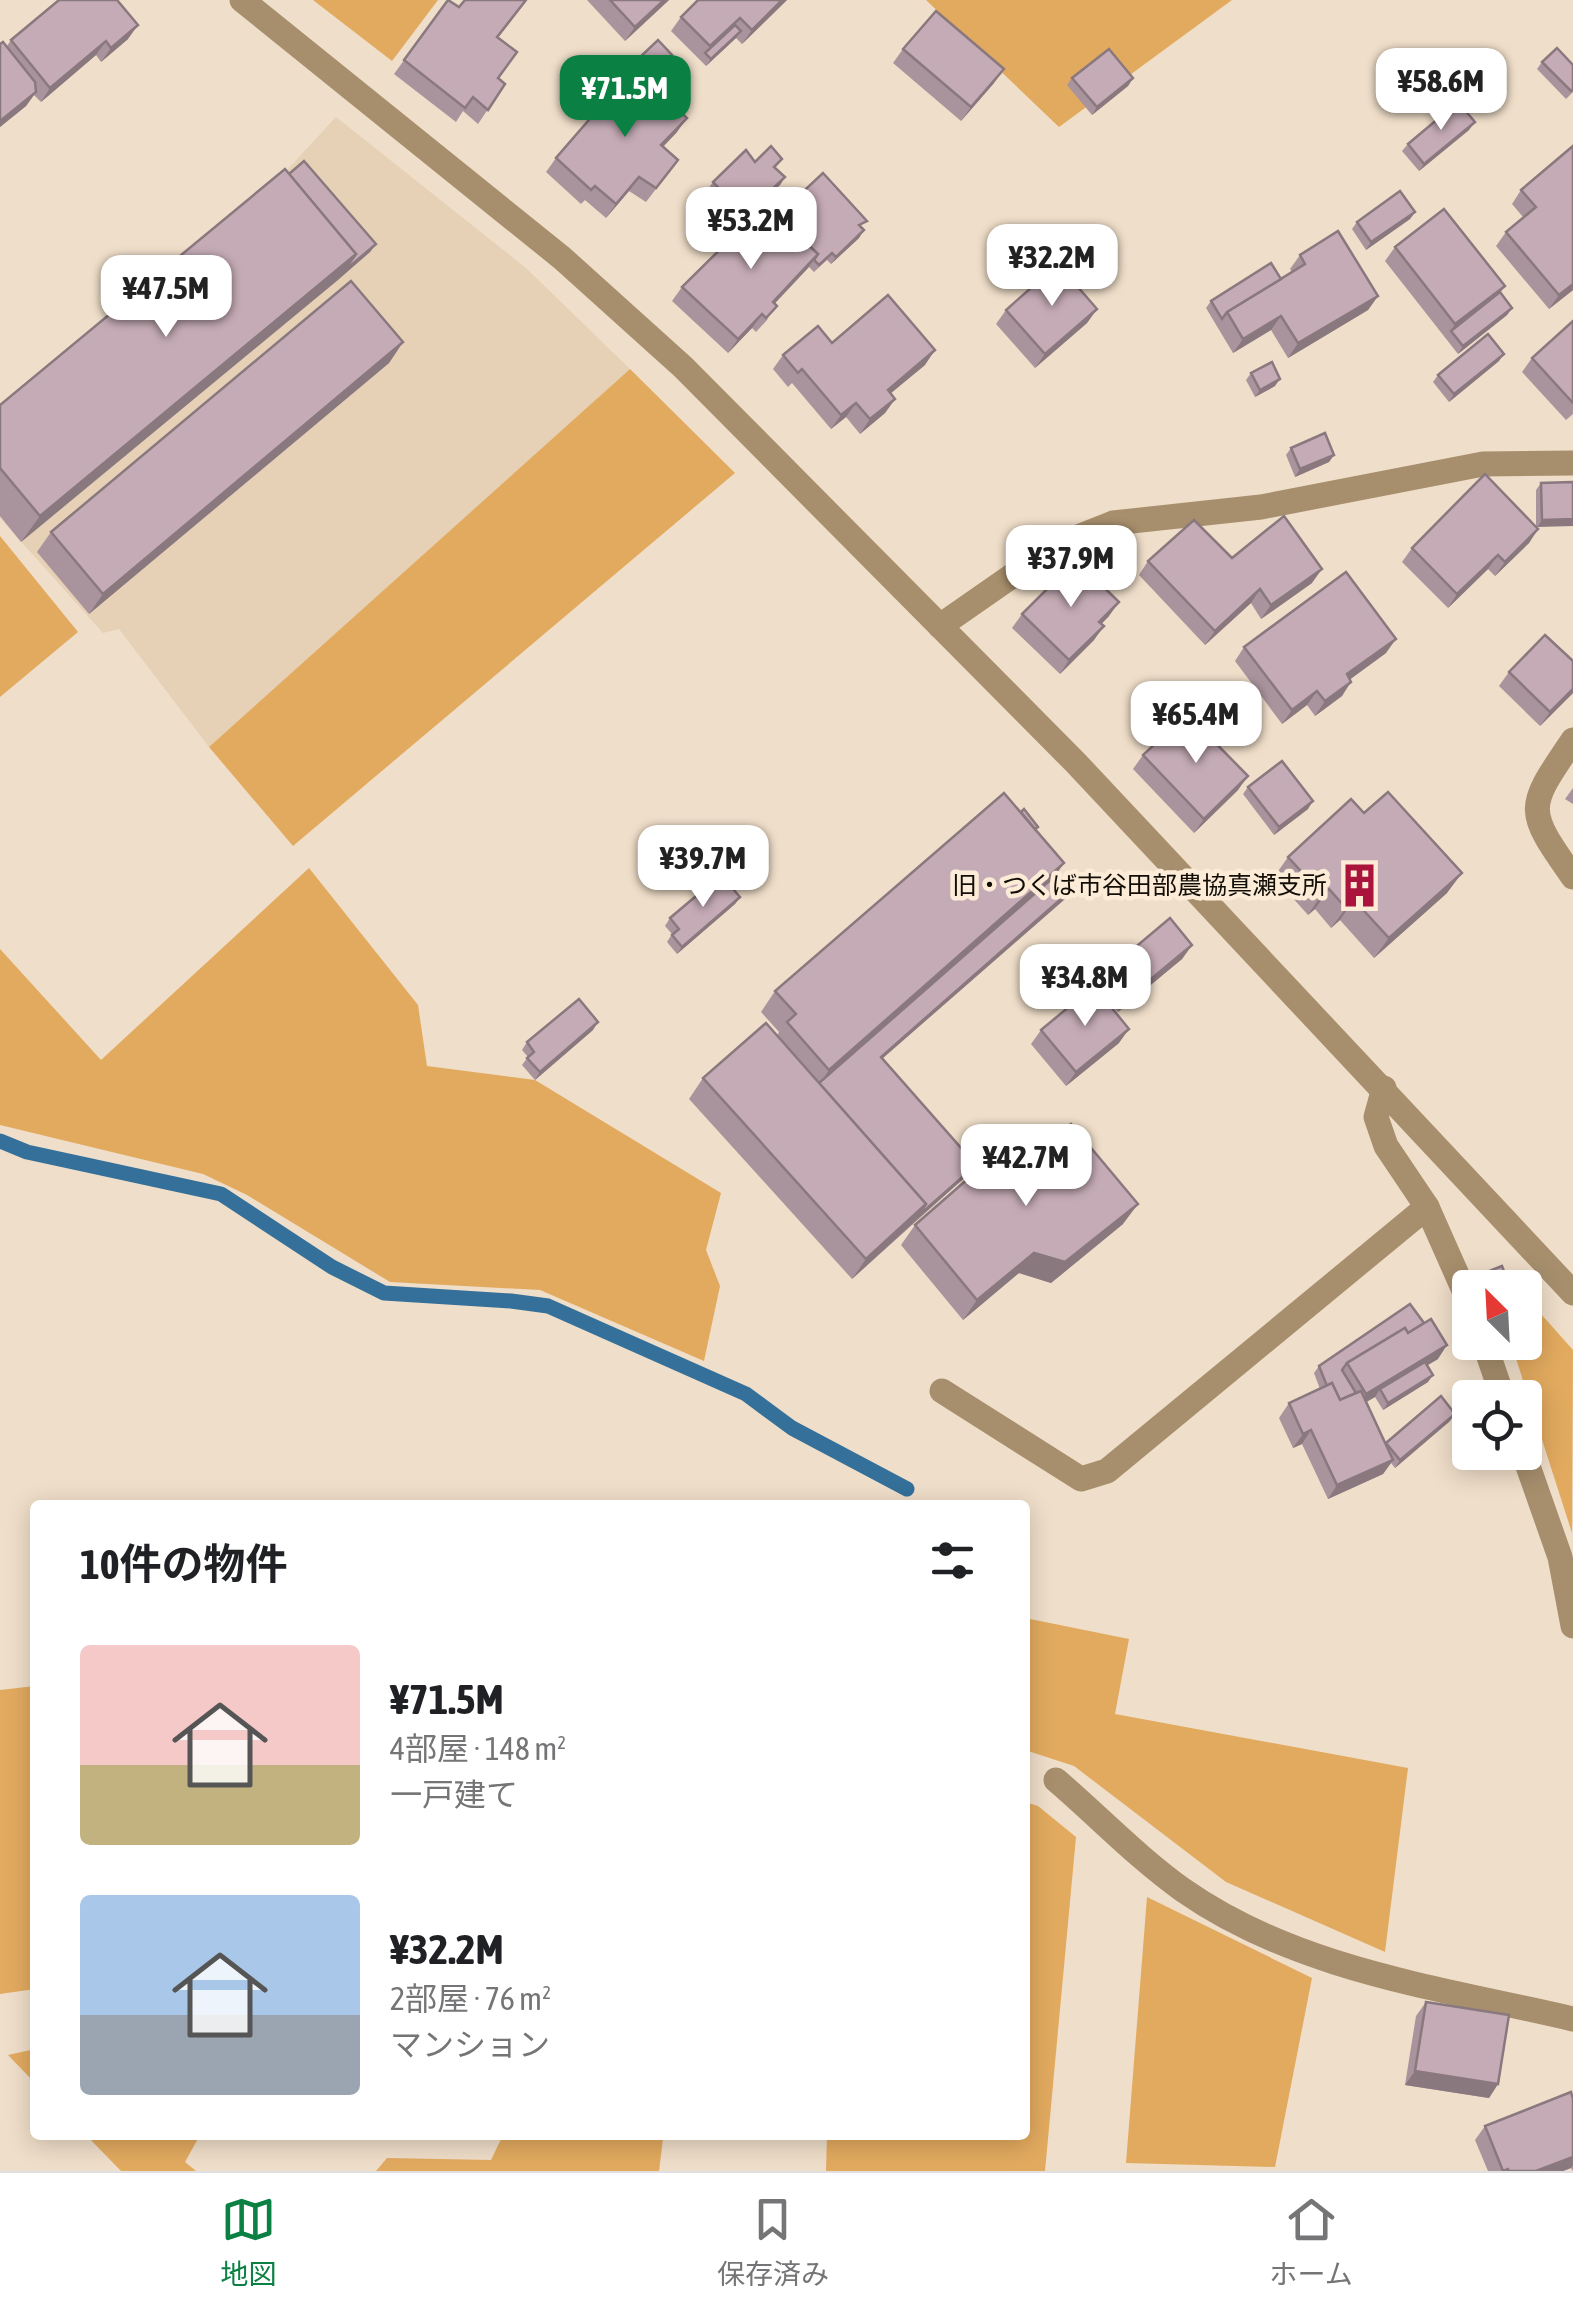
<!DOCTYPE html>
<html lang="ja">
<head>
<meta charset="utf-8">
<style>
  :root { --surface:#fff; --page:#f2f2f2; --text:#202124; --muted:#757577; --line:#e0e0e0; --accent:#0b8043 }
  body { margin:0; font-family:"Asap Condensed","Noto Sans JP",sans-serif; background:var(--page); color:var(--text); height:100vh; display:flex; flex-direction:column; font-size:38px; white-space:nowrap }
  * { box-sizing:border-box; margin:0 }
  p { font-size:32px; color:var(--muted) }
  .icon { flex:none; width:55px; height:55px; fill:none; stroke:currentColor; stroke-width:2; stroke-linecap:round; stroke-linejoin:round }
  .map { position:relative; flex:1; overflow:hidden }
  .drawer { position:absolute; left:30px; top:1500px; width:1000px; height:640px; display:flex; flex-direction:column; background:var(--surface); border-radius:10px; box-shadow:0 5px 25px #0003 }
  .drawer>* { flex:none }
  .needle { width:65px; rotate:336deg }
  .tools { position:absolute; left:1452px; top:1270px; display:grid; gap:20px }
  .tools a { display:grid; place-items:center; width:90px; height:90px; border-radius:10px; background:var(--surface); box-shadow:0 5px 25px #0003; font-size:50px }
  .price { position:absolute; translate:-50% -85px; padding:0 22px; border-radius:20px; background:#fff; color:#222; font-size:32px; line-height:65px; filter:drop-shadow(0 2px 5px #0008) }
  .price::after { content:''; position:absolute; left:50%; top:60px; width:30px; height:22px; margin-left:-15px; background:inherit; clip-path:polygon(0 0,100% 0,50% 100%) }
  .price.active { background:var(--accent); color:#fff }
  ul { padding:0; list-style:none }
  li { display:flex; align-items:center; gap:30px; height:250px; padding:0 50px }
  li span { display:grid; place-items:center; flex:none; width:280px; height:200px; border-radius:10px; color:#555 }
  li>.icon { margin-inline-start:auto }
  span .icon { width:120px; height:120px; fill:#fffc; stroke-width:1 }
  li b { font-size:42px }
  h2 { display:flex; justify-content:space-between; align-items:center; height:120px; padding:0 50px; font-size:42px }
  .tab-bar { display:flex; justify-content:space-around; align-items:center; height:140px; border-top:2px solid var(--line); background:var(--surface); font-size:28px; color:var(--muted) }
  .tab-bar a { display:grid; justify-items:center; gap:5px }
  .tab-bar .active { color:var(--accent) }
  .map>svg:first-child { display:block }
</style>
</head>
<body>
<div class="map">
<svg width="1573" height="2171" viewBox="0 0 1573 2171">
  <rect width="100%" height="100%" fill="#efdec9"/>
  <path fill="#e6d1b6" d="M336 117 526 268 630 369 209 747 119 629 103 633 0 518V411L288 169Z"/>
  <g fill="#e2aa5f">
    <path d="M313 0H438L392 61Z"/>
    <path d="M926 0H1232L1059 127Z"/>
    <path d="M630 369 735 473 293 846 209 747Z"/>
    <path d="M0 536 78 632 0 697Z"/>
    <path d="M309 868 418 1005 427 1066 535 1080 721 1193 706 1250 720 1286 704 1361 540 1290 390 1282 247 1195 203 1174 0 1125V949L101 1060Z"/>
    <path d="M1525 1296 1573 1350 1572 1533 1511 1343 1525 1342Z"/>
    <path d="M1025 1618 1129 1639 1115 1714 1408 1768 1385 1952 1226 1882 1074 1766 1025 1750Z"/>
    <path d="M35 1686V1989L0 1994V1690Z"/>
    <path d="M1025 1802 1038 1806 1076 1837 1045 2171H826L827 2135H1025Z"/>
    <path d="M1147 1897 1312 1978 1275 2167 1126 2163Z"/>
    <path d="M35 2049V2083L8 2055Z"/>
    <path d="M86 2135H200L185 2162 196 2171H121Z"/>
    <path d="M503 2135H685L663 2139 659 2171H376L387 2158 491 2160Z"/>
  </g>
  <g fill="none" stroke-linecap="round" stroke-linejoin="round">
    <path stroke="#347099" stroke-width="15" d="M0 1141 27 1152 221 1194 332 1267 384 1293 511 1301 548 1306 746 1394 792 1428 907 1489"/>
    <path stroke="#a78f6d" stroke-width="25" d="M942 1391 1081 1479 1107 1471 1427 1207"/>
    <g stroke="#a78f6d" stroke-width="25">
      <path d="M940 626 1055 546 1113 523 1261 507 1483 464 1573 463"/>
      <path d="M1573 740C1527 808 1524 808 1573 877"/>
      <path d="M1384 1088 1376 1117 1386 1146 1427 1207 1470 1304"/>
      <path d="M1484 1342 1503 1398"/>
      <path d="M1523 1452 1560 1557 1573 1626"/>
      <path d="M1056 1780C1098 1816 1138 1858 1183 1890 1297 1970 1441 1988 1573 2019"/>
    </g>
    <path stroke="#a78f6d" stroke-width="25" d="M242 0 562 258 683 367 1075 762 1573 1293"/>
  </g>
  <g fill="#a9939c">
    <path d="M448 0 459 7 527 0 498 38V78L505 84 478 124 463 111 456 122 394 74Z"/>
    <path d="M587 0H669L625 41Z"/>
    <path d="M787 0 742 44 736 38 706 66 671 31 681 17Z"/>
    <path d="M128 39 101 62 96 55 41 102 34 95 26 106 0 127V44L7 46 11 40Z"/>
    <path d="M903 49 994 83 961 121 893 63Z"/>
    <path d="M672 55 667 62 646 81 677 132 663 147 678 160 646 202 629 191 606 218 585 200 581 204 546 172 556 158 636 72 632 67 637 60Z"/>
    <path d="M1542 62 1573 65V92L1566 99 1537 69Z"/>
    <path d="M1072 78H1133L1128 86 1092 115 1067 85Z"/>
    <path d="M1469 130 1419 171 1402 151 1408 144Z"/>
    <path d="M1573 146V290L1549 309 1496 246 1506 232 1523 217 1512 204 1521 190Z"/>
    <path d="M755 162 775 168 785 177 780 185 739 222 708 189 713 182Z"/>
    <path d="M289 174 376 244 370 252 21 542 0 516V405Z"/>
    <path d="M1415 212 1410 219 1366 250 1352 229 1357 222Z"/>
    <path d="M777 216 862 228 859 238 831 264 827 260 814 272 809 267 774 304 767 320 756 332 752 328 728 353 672 301 682 287Z"/>
    <path d="M1395 247 1500 292 1512 308 1507 315 1458 354 1385 261Z"/>
    <path d="M1300 255 1378 296 1368 310 1288 358 1271 330 1233 353 1206 308 1211 301 1281 279 1292 272 1290 269Z"/>
    <path d="M1097 309 1087 323 1035 368 996 324 1006 310Z"/>
    <path d="M1573 321V414L1566 420 1522 372 1532 358Z"/>
    <path d="M403 342 389 363 89 614 37 552 51 532Z"/>
    <path d="M832 343 925 365 890 393 895 399 885 413 860 434 846 417 831 429 792 383 788 387 773 369 783 355Z"/>
    <path d="M1499 361 1449 402 1433 382 1438 375Z"/>
    <path d="M1251 373 1275 386 1255 397 1246 380Z"/>
    <path d="M1291 448 1334 455 1329 462 1295 477 1286 455Z"/>
    <path d="M1573 482 1537 527 1538 529 1529 543 1495 576 1488 569 1448 608 1402 562 1412 548 1536 527V490L1541 483Z"/>
    <path d="M1232 558 1312 583 1261 619 1251 603 1205 645 1139 575 1148 561Z"/>
    <path d="M1022 614 1109 616 1101 624 1094 640 1060 674 1012 628Z"/>
    <path d="M1244 647 1386 653 1350 679 1342 696 1315 716 1307 705 1282 724 1235 661Z"/>
    <path d="M1573 661V693L1540 726 1499 686 1509 672Z"/>
    <path d="M1143 755 1238 790 1194 833 1133 769Z"/>
    <path d="M1248 787 1308 809 1274 835 1243 794Z"/>
    <path d="M1573 788V804L1565 799Z"/>
    <path d="M1036 830 1064 863 1055 876 1070 891 1065 899 883 1058 971 1172 852 1279 689 1099 703 1078 777 1036 779 1032 761 1012 775 991Z"/>
    <path d="M1288 857 1447 893 1374 958 1340 920 1331 928 1315 909 1308 915 1274 877Z"/>
    <path d="M740 897 735 904 677 954 667 942 672 934 665 926 670 918Z"/>
    <path d="M1192 945 1182 959 1118 1012 1096 986 1106 972Z"/>
    <path d="M593 1030 535 1080 522 1065 528 1057 522 1050 527 1042Z"/>
    <path d="M1041 1030 1119 1043 1066 1086 1031 1044Z"/>
    <path d="M1042 1146 1123 1224 1051 1283 1019 1273 963 1320 901 1245 915 1225Z"/>
    <path d="M1487 1272 1506 1288H1485L1482 1279Z"/>
    <path d="M1438 1359 1427 1365 1428 1382 1383 1410 1375 1397 1366 1402 1385 1444 1450 1421 1395 1468 1391 1463 1383 1474 1328 1499 1302 1444 1293 1448 1279 1418 1289 1403 1320 1389 1314 1373 1319 1366Z"/>
    <path d="M1426 2002 1498 2084 1489 2098 1405 2085 1416 2016Z"/>
    <path d="M1573 2099V2171L1571 2168 1563 2171H1488L1475 2140 1485 2126Z"/>
  </g>
  <g fill="#8a787f">
    <path d="M664 0H669L625 41 635 27Z"/>
    <path d="M782 0H787L742 44 752 30Z"/>
    <path d="M138 25 128 39 101 62 111 48Z"/>
    <path d="M741 31 736 38 706 66 711 59Z"/>
    <path d="M106 41 96 55 41 102 50 88Z"/>
    <path d="M672 55 667 62 646 81 651 74Z"/>
    <path d="M1004 69 994 83 961 121 971 107Z"/>
    <path d="M1133 78 1128 86 1092 115 1097 107Z"/>
    <path d="M36 92 26 106 0 127V121Z"/>
    <path d="M687 118 677 132 651 159 661 145Z"/>
    <path d="M1475 122 1469 130 1419 171 1424 164Z"/>
    <path d="M639 177 629 191 606 218 616 204Z"/>
    <path d="M785 177 780 185 739 222 745 215Z"/>
    <path d="M1415 212 1410 219 1366 250 1371 242Z"/>
    <path d="M864 230 859 238 831 264 836 257Z"/>
    <path d="M376 244 370 252 338 280 21 542 40 516 356 254Z"/>
    <path d="M818 254 808 268 763 316 773 302Z"/>
    <path d="M1573 284V290L1549 309 1559 295Z"/>
    <path d="M1505 286 1495 300 1451 331 1455 324Z"/>
    <path d="M1378 296 1368 310 1288 358 1298 343Z"/>
    <path d="M1512 308 1507 315 1458 354 1463 346Z"/>
    <path d="M1097 309 1087 323 1035 368 1045 354Z"/>
    <path d="M762 314 752 328 728 353 738 339Z"/>
    <path d="M1281 316 1271 330 1233 353 1243 339Z"/>
    <path d="M403 342 389 363 89 614 103 594Z"/>
    <path d="M935 350 925 365 878 404 888 390Z"/>
    <path d="M1504 354 1499 361 1449 402 1454 394Z"/>
    <path d="M1280 379 1275 386 1255 397 1260 390Z"/>
    <path d="M895 399 885 413 860 434 870 419Z"/>
    <path d="M856 403 846 417 831 429 841 415Z"/>
    <path d="M1334 455 1329 462 1295 477 1300 469Z"/>
    <path d="M1573 519V526L1537 527 1542 520Z"/>
    <path d="M1538 529 1529 543 1495 576 1505 562Z"/>
    <path d="M1498 555 1488 569 1448 608 1457 594Z"/>
    <path d="M1322 569 1312 583 1261 619 1271 605Z"/>
    <path d="M1260 589 1251 603 1205 645 1215 631Z"/>
    <path d="M1119 602 1109 616 1090 636 1099 622Z"/>
    <path d="M1104 626 1094 640 1060 674 1069 660Z"/>
    <path d="M1396 639 1386 653 1337 689 1347 674Z"/>
    <path d="M1351 682 1342 696 1315 716 1325 701Z"/>
    <path d="M1573 689V693L1540 726 1550 712Z"/>
    <path d="M1317 691 1307 705 1282 724 1292 710Z"/>
    <path d="M1248 776 1238 790 1194 833 1204 819Z"/>
    <path d="M1313 801 1308 809 1274 835 1279 827Z"/>
    <path d="M1064 863 1050 883 815 1091 829 1070Z"/>
    <path d="M1462 873 1447 893 1374 958 1389 938Z"/>
    <path d="M1329 889 1315 909 1308 915 1322 894Z"/>
    <path d="M1070 891 1065 899 876 1064 881 1057Z"/>
    <path d="M740 897 735 904 677 954 682 947Z"/>
    <path d="M1354 900 1340 920 1331 928 1346 908Z"/>
    <path d="M1192 945 1182 959 1118 1012 1128 998Z"/>
    <path d="M598 1022 593 1030 535 1080 540 1072Z"/>
    <path d="M1129 1029 1119 1043 1066 1086 1076 1072Z"/>
    <path d="M976 1165 971 1172 912 1224 917 1217Z"/>
    <path d="M926 1204 912 1224 852 1279 866 1259Z"/>
    <path d="M1138 1204 1123 1224 1051 1283 1019 1273 963 1320 977 1300 1034 1253Z"/>
    <path d="M1447 1345 1438 1359 1382 1393 1380 1389 1375 1397 1356 1408 1366 1394Z"/>
    <path d="M1433 1375 1428 1382 1383 1410 1388 1403Z"/>
    <path d="M1455 1414 1450 1421 1395 1468 1400 1460Z"/>
    <path d="M1311 1430 1302 1444 1293 1448 1303 1434Z"/>
    <path d="M1393 1460 1383 1474 1328 1499 1337 1485Z"/>
    <path d="M1415 2071 1498 2084 1489 2098 1405 2085Z"/>
    <path d="M1573 2157V2165L1571 2168 1563 2171H1536Z"/>
  </g>
  <g fill="#c5abb5" stroke="#8a787f" stroke-width="2.5">
    <path d="M59 0H117L138 25 111 48 106 41 50 88 11 40Z"/>
    <path d="M448 0 459 7 465 0H526L497 37 517 52 498 78 505 84 488 110 473 97 465 108 404 60Z"/>
    <path d="M610 0H664L635 27Z"/>
    <path d="M698 0H782L752 30 740 18 710 46 681 17Z"/>
    <path d="M936 11 1004 69 971 107 903 49Z"/>
    <path d="M735 25 741 31 711 59 705 53Z"/>
    <path d="M658 40 672 55 651 74 637 60Z"/>
    <path d="M3 42 35 82 36 92 0 121V44Z"/>
    <path d="M1557 48 1573 65V89L1571 91 1542 62Z"/>
    <path d="M1109 49 1133 78 1097 107 1072 78Z"/>
    <path d="M633 69 687 118 661 145 678 160 656 188 639 177 616 204 595 186 591 190 556 158Z"/>
    <path d="M1458 102 1475 122 1424 164 1408 144Z"/>
    <path d="M771 146 782 159 774 167 785 177 745 215 713 182 746 150 755 162Z"/>
    <path d="M1573 146V284L1559 295 1506 232 1536 207 1521 190Z"/>
    <path d="M304 161 376 244 343 272 356 254 289 174Z"/>
    <path d="M285 169 356 254 40 516 0 468V405Z"/>
    <path d="M823 173 867 221 859 225 864 230 836 257 832 253 819 265 814 260 818 254 777 216Z"/>
    <path d="M1400 191 1415 212 1371 242 1357 222Z"/>
    <path d="M765 205 818 254 773 302 777 306 766 318 762 314 738 339 682 287Z"/>
    <path d="M1444 209 1505 286 1455 324 1395 247Z"/>
    <path d="M1338 231 1378 296 1298 343 1281 316 1243 339 1227 312 1305 264 1300 255Z"/>
    <path d="M1271 263 1281 279 1227 312 1222 319 1211 301Z"/>
    <path d="M1058 264 1097 309 1045 354 1006 310Z"/>
    <path d="M351 281 403 342 103 594 51 532Z"/>
    <path d="M1500 292 1512 308 1463 346 1451 331Z"/>
    <path d="M888 295 935 350 888 390 895 399 870 419 856 403 841 415 802 369 798 373 783 355 818 326 832 343Z"/>
    <path d="M1573 321V403L1532 358Z"/>
    <path d="M1488 334 1504 354 1454 394 1438 375Z"/>
    <path d="M1272 362 1280 379 1260 390 1251 373Z"/>
    <path d="M1325 433 1334 455 1300 469 1291 448Z"/>
    <path d="M1485 474 1538 529 1505 562 1498 555 1457 594 1412 548Z"/>
    <path d="M1573 482V519L1542 520 1541 483Z"/>
    <path d="M1284 516 1322 569 1271 605 1260 589 1215 631 1148 561 1194 520 1232 558Z"/>
    <path d="M1076 560 1119 602 1099 622 1104 626 1069 660 1022 614Z"/>
    <path d="M1346 572 1396 639 1347 674 1351 682 1325 701 1317 691 1292 710 1244 647Z"/>
    <path d="M1545 635 1573 661V689L1550 712 1509 672Z"/>
    <path d="M1187 714 1248 776 1204 819 1143 755Z"/>
    <path d="M1282 761 1313 801 1279 827 1248 787Z"/>
    <path d="M1388 792 1462 873 1389 938 1354 900 1346 908 1329 889 1322 894 1288 857 1351 799 1364 813Z"/>
    <path d="M1004 793 1064 863 829 1070 787 1022 796 1014 775 991Z"/>
    <path d="M1024 809 1038 827 1035 829 1021 812Z"/>
    <path d="M721 875 740 897 682 947 672 935 679 929 670 918Z"/>
    <path d="M1055 876 1070 891 881 1057 976 1165 917 1217 926 1204 819 1083Z"/>
    <path d="M1170 918 1192 945 1128 998 1106 972Z"/>
    <path d="M1094 986 1129 1029 1076 1072 1041 1030Z"/>
    <path d="M579 999 598 1022 540 1072 527 1058 534 1052 527 1042Z"/>
    <path d="M766 1023 926 1204 866 1259 703 1078Z"/>
    <path d="M1071 1124 1138 1204 1065 1262 1034 1253 977 1300 915 1225 1026 1128 1042 1146Z"/>
    <path d="M1502 1266 1509 1284 1499 1288H1493L1487 1272Z"/>
    <path d="M1410 1304 1424 1323 1408 1333 1405 1328 1347 1363 1342 1370 1356 1393 1340 1400 1332 1383 1327 1386 1319 1366Z"/>
    <path d="M1431 1319 1447 1345 1366 1394 1347 1363 1405 1328 1408 1333Z"/>
    <path d="M1425 1362 1433 1375 1388 1403 1380 1389Z"/>
    <path d="M1332 1383 1340 1400 1361 1391 1393 1460 1337 1485 1311 1430 1303 1434 1289 1403Z"/>
    <path d="M1441 1396 1455 1414 1400 1460 1386 1443Z"/>
    <path d="M1426 2002 1509 2015 1498 2084 1415 2071Z"/>
    <path d="M1571 2092 1573 2099V2157L1536 2171H1509L1508 2169 1503 2171 1485 2126Z"/>
  </g>
  <defs>
    <symbol id="building-bare" viewBox="-9 -9 18 18"><path d="M-4-6H4V6H1V3H-1V6H-4ZM-2.5-4.3h1.7v1.8h-1.7ZM.8-4.3h1.7v1.8H.8ZM-2.5-1h1.7V.8h-1.7ZM.8-1h1.7V.8H.8Z" fill="#aa143c" stroke="#fcebd6" stroke-width="2.5" paint-order="stroke"/></symbol>
  </defs>
  <g fill-rule="evenodd">
    <use href="#building-bare" x="1328" y="854" width="63" height="63"/>
  </g>
  <g text-anchor="middle" stroke-width="9" stroke-linejoin="round" paint-order="stroke">
    <g font-size="25" fill="#120d06" stroke="#fcebd6" text-anchor="end">
      <text x="1327" y="894">旧・つくば市谷田部農協真瀬支所</text>
    </g>
  </g>
</svg>
<div class="tools">
<a><svg class="needle" viewBox="-14 -14 28 28"><path d="M0-13l5 13h-10z" fill="#e53935"/><path d="M0 13l5-13h-10z" fill="#757577"/></svg></a>
<a><svg class="icon" aria-label="locate" viewBox="0 0 24 24"><circle cx="12" cy="12" r="6"/><path d="M12 2v4M12 18v4M2 12h4M18 12h4"/></svg></a>
</div>
<b class="price" style="left:1441px;top:133px">¥58.6M</b>
<b class="price active" style="left:625px;top:140px">¥71.5M</b>
<b class="price" style="left:751px;top:272px">¥53.2M</b>
<b class="price" style="left:1052px;top:309px">¥32.2M</b>
<b class="price" style="left:166px;top:340px">¥47.5M</b>
<b class="price" style="left:1071px;top:610px">¥37.9M</b>
<b class="price" style="left:1196px;top:766px">¥65.4M</b>
<b class="price" style="left:703px;top:910px">¥39.7M</b>
<b class="price" style="left:1085px;top:1029px">¥34.8M</b>
<b class="price" style="left:1026px;top:1209px">¥42.7M</b>
<section class="drawer">
<h2>10件の物件<svg class="icon" aria-label="filters" viewBox="0 0 24 24"><path d="M4 7h16M4 17h16"/><circle cx="9" cy="7" r="2"/><circle cx="15" cy="17" r="2"/></svg></h2>
<ul>
<li><span style="background:linear-gradient(#f6c9c9 60%,#c2b280 0)"><svg class="icon" aria-label="home" viewBox="0 0 24 24"><path d="M3 11l9-7 9 7M6 9v11h12V9"/></svg></span><div><b>¥71.5M</b><p>4部屋 · 148 m²</p><p>一戸建て</p></div></li>
<li><span style="background:linear-gradient(#a9c7e8 60%,#9aa5b1 0)"><svg class="icon" aria-label="home" viewBox="0 0 24 24"><path d="M3 11l9-7 9 7M6 9v11h12V9"/></svg></span><div><b>¥32.2M</b><p>2部屋 · 76 m²</p><p>マンション</p></div></li>
</ul>
</section>
</div>
<nav class="tab-bar">
<a class="active"><svg class="icon" aria-label="map" viewBox="0 0 24 24"><path d="M3 6l6-2 6 2 6-2v14l-6 2-6-2-6 2zM9 4v14M15 6v14"/></svg>地図</a>
<a><svg class="icon" aria-label="saved" viewBox="0 0 24 24"><path d="M7 4h10v16l-5-4-5 4z"/></svg>保存済み</a>
<a><svg class="icon" aria-label="home" viewBox="0 0 24 24"><path d="M3 11l9-7 9 7M6 9v11h12V9"/></svg>ホーム</a>
</nav>
</body>
</html>
